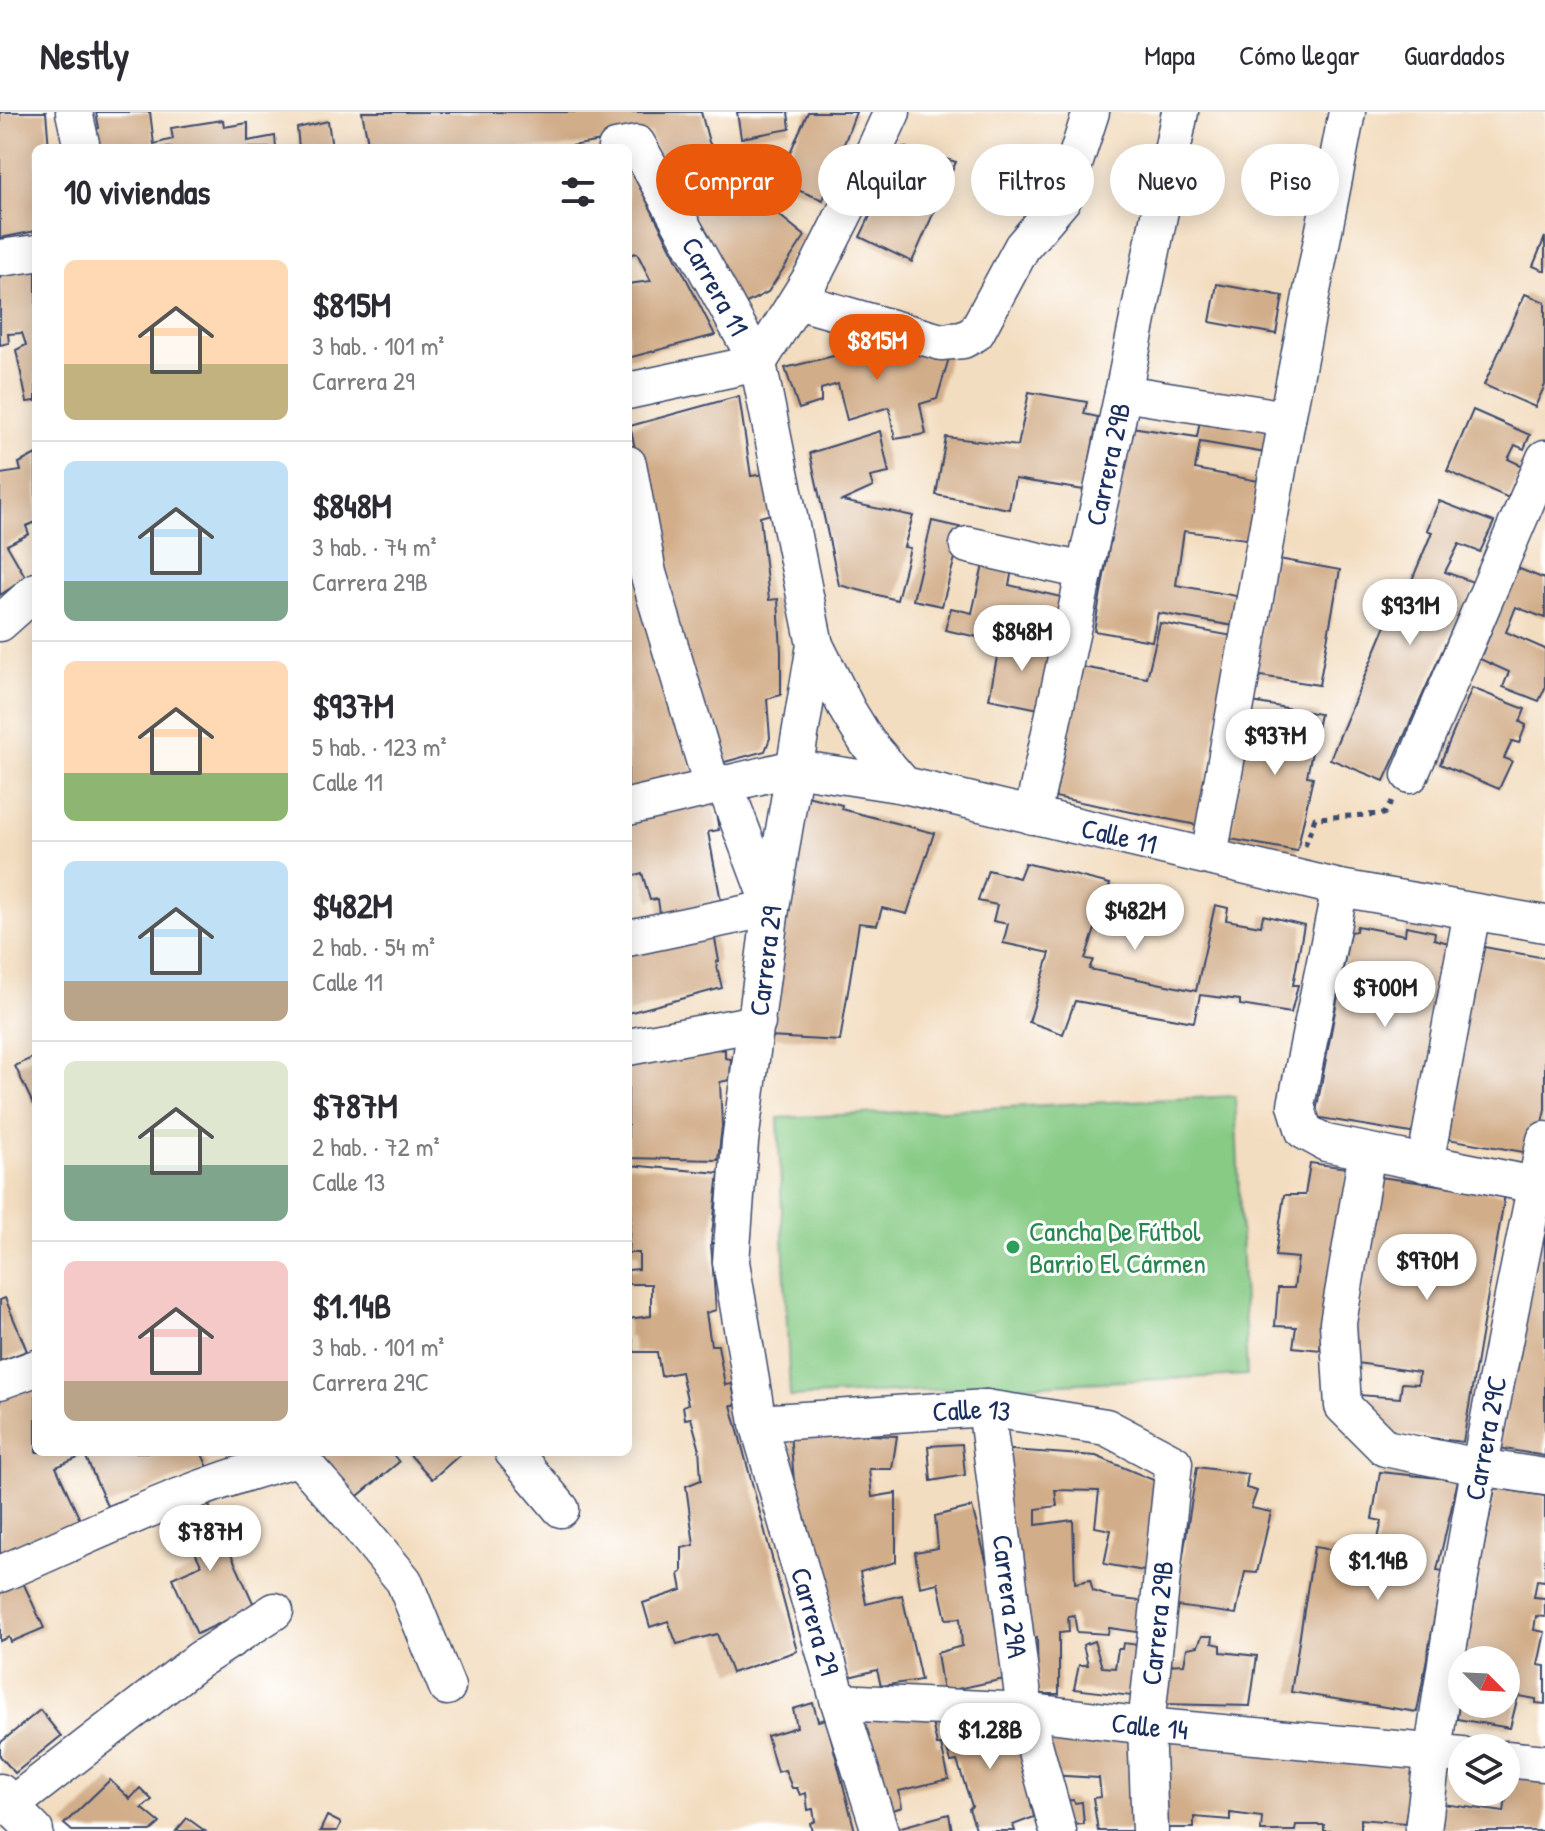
<!DOCTYPE html>
<html lang="es">
<head>
<meta charset="utf-8">
<style>
  :root { --surface:#fff; --page:#f7f7f7; --text:#2b2b33; --muted:#7c7c81; --line:#e1e1e2; --accent:#ea580c }
  body { margin:0; font-family:"Patrick Hand",sans-serif; background:var(--page); color:var(--text); height:100vh; display:flex; flex-direction:column; font-size:30px; white-space:nowrap }
  * { box-sizing:border-box; margin:0 }
  p { font-size:26px; color:var(--muted) }
  .icon { flex:none; width:44px; height:44px; fill:none; stroke:currentColor; stroke-width:2; stroke-linecap:round; stroke-linejoin:round }
  .map { position:relative; flex:1; overflow:hidden }
  .drawer { position:absolute; left:32px; top:32px; width:600px; height:1312px; display:flex; flex-direction:column; background:var(--surface); border-radius:12px; box-shadow:0 4px 20px #0003 }
  .drawer>* { flex:none }
  .guide { position:absolute; left:656px; top:32px; width:760px; height:72px; display:flex; gap:16px }
  .needle { width:52px; rotate:114deg }
  .tools { position:absolute; left:1448px; top:1534px; display:grid; gap:16px }
  .tools a { display:grid; place-items:center; width:72px; height:72px; border-radius:50%; background:var(--surface); box-shadow:0 4px 20px #0003; font-size:40px }
  .price { position:absolute; translate:-50% -68px; padding:0 18px; border-radius:28px; background:#fff; color:#222; font-size:26px; line-height:52px; filter:drop-shadow(0 2px 4px #0008) }
  .price::after { content:''; position:absolute; left:50%; top:48px; width:24px; height:18px; margin-left:-12px; background:inherit; clip-path:polygon(0 0,100% 0,50% 100%) }
  .price.current { background:var(--accent); color:#fff }
  ul { padding:0; list-style:none }
  li { display:flex; align-items:center; gap:24px; height:200px; padding:0 32px }
  li+li { border-top:2px solid var(--line) }
  li span { display:grid; place-items:center; flex:none; width:224px; height:160px; border-radius:12px; color:#555 }
  li>.icon { margin-inline-start:auto }
  span .icon { width:96px; height:96px; fill:#fffc; stroke-width:1 }
  li b { font-size:34px }
  h2 { display:flex; justify-content:space-between; align-items:center; height:96px; padding:0 32px; font-size:34px }
  .chip { padding:0 28px; border-radius:36px; background:var(--surface); box-shadow:0 4px 20px #0003; font-size:28px; line-height:72px }
  .chip.current { background:var(--accent); color:#fff }
  header { display:flex; align-items:center; gap:48px; box-sizing:border-box; height:112px; padding:0 40px; background:var(--surface); border-bottom:2px solid var(--line) }
  header strong { font-size:38px }
  nav { display:flex; gap:44px; margin-inline-start:auto; font-size:28px }
  .map>svg:first-child { display:block }
</style>
</head>
<body>
<header>
<strong>Nestly</strong>
<nav><a>Mapa</a><a>Cómo llegar</a><a>Guardados</a></nav>
</header>
<div class="map">
<svg width="1545" height="1719" viewBox="0 0 1545 1719">
  <rect width="100%" height="100%" fill="#fff"/>
  <filter id="ink" filterUnits="userSpaceOnUse"><feTurbulence type="fractalNoise" baseFrequency=".0125" numOctaves="2"/><feDisplacementMap in="SourceGraphic" scale="16" xChannelSelector="R" yChannelSelector="G"/><feConvolveMatrix kernelMatrix="1 2 1 2 8 2 1 2 1" color-interpolation-filters="sRGB"/></filter>
  <filter id="wash" filterUnits="userSpaceOnUse"><feTurbulence type="fractalNoise" baseFrequency=".006" numOctaves="4" result="noise"/><feDisplacementMap in="SourceGraphic" scale="32" xChannelSelector="R" yChannelSelector="G"/><feGaussianBlur stdDeviation="1.8" result="paint"/><feColorMatrix in="noise" values="0 0 0 0 0 0 0 0 0 0 0 0 0 0 0 0 0 1.4 0 .05"/><feComposite in="paint" operator="in"/></filter>
  <g filter="url(#wash)">
    <rect width="100%" height="100%" fill="#f3ddc0"/>
    <path fill="#87cb85" stroke="#517d72" stroke-width="2" d="M1235 984 1247 1263 790 1285 778 1006Z"/>
    <g id="blocks">
      <g fill="#d2ad89">
        <path d="M0 0H46L49 36H36V119L0 126Z"/>
        <path d="M96 0H150L154 32 173 27 171 16 223 8 224 15 248 11V29L275 24 276 36H95L90 20 99 16Z"/>
        <path d="M362 0H701L709 30 747 94 764 81 773 98 805 124 768 180 737 196 660 48 650 21 559 36H369Z"/>
        <path d="M737 0H788L790 17 741 26Z"/>
        <path d="M808 0H856L823 88 777 70Z"/>
        <path d="M328 9 332 36H299L297 16Z"/>
        <path d="M903 35 956 50 912 150 860 125Z"/>
        <path d="M628 52 715 223 628 246V172L651 169 637 141 628 143Z"/>
        <path d="M1545 125V159L1533 154Z"/>
        <path d="M36 156V289L27 290 16 238 26 233 22 221 8 222 9 231 0 233V162Z"/>
        <path d="M1217 172 1283 184 1276 222 1210 210Z"/>
        <path d="M1525 182 1545 190V273L1535 295 1484 273Z"/>
        <path d="M870 229 951 239 937 287 920 292 926 322 895 327 889 295 847 308 838 272 821 277V290L799 297 785 256 870 235Z"/>
        <path d="M1029 280 1087 290 1084 302 1098 305 1084 378 1015 367 1009 397 936 383 946 325 1018 334Z"/>
        <path d="M739 284 751 364 765 362 771 402 760 405 769 488 778 487 781 540V583L767 587 770 626 765 639 721 651 669 490 630 314Z"/>
        <path d="M1202 297 1272 309 1266 341 1200 330 1195 357 1264 370 1254 428 1184 419 1176 473 1247 486 1240 515 1158 501 1152 529 1094 519 1131 315 1197 325Z"/>
        <path d="M1473 298 1530 323 1524 337 1515 333 1508 347 1523 354 1509 386 1447 359Z"/>
        <path d="M880 319 889 361 870 365 873 375 842 389 913 404 904 435 910 436 897 488 839 473 810 341Z"/>
        <path d="M36 342V410L26 414 29 422 7 433 26 466 0 483V362L21 359 19 351Z"/>
        <path d="M1439 389 1494 410 1480 440 1459 432 1445 460 1476 471 1462 503 1459 502 1384 669 1330 647 1389 506 1393 507 1402 491 1412 495 1418 483 1407 480 1432 420 1427 418Z"/>
        <path d="M932 409 963 416 942 494 913 488Z"/>
        <path d="M986 440 1012 458 1009 473 1065 486 1058 519 1001 509 996 529 945 518 951 496 972 501Z"/>
        <path d="M628 441 695 664 628 681Z"/>
        <path d="M1273 446 1340 458 1319 573 1254 563Z"/>
        <path d="M1517 456 1545 467V506L1516 495 1506 520 1545 537V576L1539 589 1503 575 1509 560 1480 547Z"/>
        <path d="M1160 511 1233 524 1197 713 1055 685 1081 555 1147 566Z"/>
        <path d="M1001 524 1056 536 1044 598 989 587Z"/>
        <path d="M1472 576 1525 597 1520 610 1526 613 1519 631 1512 629 1504 646 1512 649 1499 677 1440 652Z"/>
        <path d="M1252 590 1320 602 1307 664 1313 665 1297 739 1230 727Z"/>
        <path d="M803 683 842 693 841 697 934 721 907 802 882 796 877 813 859 811 840 929 769 925Z"/>
        <path d="M713 685 719 718 708 720 721 789 660 802 658 787 650 788 642 761 628 765V709Z"/>
        <path d="M1025 751 1110 772 1085 847 1093 848 1089 857 1196 879 1215 793 1228 796 1226 808 1261 814 1263 803 1304 813 1293 873H1298L1291 901 1240 893V888L1200 883 1194 910 1075 889 1063 922 1029 910 1050 841 1003 831 1008 812 993 809 997 793 978 789 988 758 1019 766Z"/>
        <path d="M1357 814 1405 823 1406 814 1435 820 1434 827 1456 833 1417 1022 1315 1005 1350 820 1356 819Z"/>
        <path d="M713 816 719 849 716 850 722 876 628 901V837Z"/>
        <path d="M1473 833 1545 846V998L1535 1042 1436 1025Z"/>
        <path d="M717 925V937L725 938V946L731 947 730 968 720 970 722 1014 718 1048 628 1046V944Z"/>
        <path d="M36 944V991L33 992 15 954Z"/>
        <path d="M1310 1051 1348 1056 1322 1212 1320 1238 1293 1235 1296 1215 1275 1214 1278 1176H1294L1298 1146 1275 1144 1284 1083H1305Z"/>
        <path d="M628 1053 719 1061 711 1131 716 1198 706 1201 711 1233H718L725 1273 732 1272 736 1293H731L797 1539 732 1561 717 1522 677 1532 668 1509 650 1515 643 1491 682 1478 679 1462 682 1460V1436L694 1433 686 1374 701 1368 699 1335 691 1306 685 1307 683 1294 688 1292 681 1260 661 1264 657 1240H634L632 1224 628 1225V1207L651 1204V1172H628V1158L639 1157V1141H628L632 1081 628 1080Z"/>
        <path d="M1380 1065 1505 1082 1463 1330 1391 1321 1371 1313 1359 1283 1400 1286 1402 1271 1418 1272 1419 1260 1350 1250Z"/>
        <path d="M1545 1106V1344L1499 1336Z"/>
        <path d="M5 1186 27 1239 0 1249V1188Z"/>
        <path d="M36 1273V1340H201L208 1355 107 1394 85 1343 56 1355 81 1410 0 1445V1288Z"/>
        <path d="M790 1320 897 1324 892 1357H869L872 1385 896 1381V1450L860 1460 866 1492 902 1483 921 1568 881 1574 877 1558 849 1565 794 1370Z"/>
        <path d="M962 1332 965 1363 931 1369 928 1334Z"/>
        <path d="M997 1337 1096 1344 1163 1372 1150 1460 1104 1452 1111 1418 1095 1415 1099 1379 1055 1378 1057 1394 1036 1397V1413L1073 1408 1075 1471 1090 1468 1093 1479 1114 1486 1149 1490 1144 1521 1109 1516 1108 1522 1077 1520 1074 1503 1068 1504 1069 1520 1059 1521V1582H1038L1037 1525 1031 1526Z"/>
        <path d="M315 1340H391L399 1350 353 1388Z"/>
        <path d="M413 1340H463L432 1367 410 1343Z"/>
        <path d="M1197 1355 1248 1362 1246 1376 1257 1379 1251 1396 1271 1400 1257 1461 1245 1460 1236 1502 1175 1494Z"/>
        <path d="M1380 1360 1458 1368 1437 1458 1443 1459 1417 1600 1291 1580 1314 1435 1374 1444 1382 1409 1372 1407Z"/>
        <path d="M1495 1376 1545 1384V1469L1537 1468 1534 1485 1545 1486V1505L1536 1504 1534 1518 1545 1520 1538 1553 1545 1554V1592L1536 1591V1587L1518 1584 1510 1616 1457 1607 1460 1581H1462V1592H1506V1548H1465L1482 1444Z"/>
        <path d="M206 1387 255 1495 197 1522 172 1466 201 1453 177 1400Z"/>
        <path d="M972 1395 998 1494 993 1496 995 1512H999L1009 1566 943 1580 937 1541 962 1534 960 1506 946 1507 938 1471 920 1475 915 1440 938 1436 935 1404Z"/>
        <path d="M21 1466 44 1516 11 1530 9 1525 0 1529V1475Z"/>
        <path d="M1202 1524H1213L1212 1531 1221 1533V1540L1257 1544 1250 1594 1162 1592 1166 1553 1184 1552 1187 1536 1198 1534Z"/>
        <path d="M1094 1529 1102 1555 1115 1556 1118 1537H1122L1123 1531 1140 1533 1131 1584 1074 1577 1079 1553H1088L1083 1533Z"/>
        <path d="M813 1591 818 1609 826 1607 855 1719H812L810 1711 815 1709 813 1697 808 1698 806 1681 800 1683 797 1676H792L785 1658 777 1660 767 1624 797 1615 793 1597Z"/>
        <path d="M40 1598 61 1624 15 1661 0 1644V1631Z"/>
        <path d="M915 1599 930 1602 937 1633H941L949 1667 899 1679 902 1695 887 1700 861 1611Z"/>
        <path d="M937 1605 1014 1611 1034 1705 1013 1713 1015 1719H977L969 1697 972 1694 957 1649 951 1650Z"/>
        <path d="M1042 1616 1135 1627 1139 1719H1098L1093 1686 1101 1685 1099 1666 1049 1663Z"/>
        <path d="M1159 1628 1414 1656 1405 1711 1361 1707V1719H1324V1713H1296L1295 1719H1261L1262 1705 1230 1701V1708L1194 1705V1716H1158Z"/>
        <path d="M1510 1657 1545 1661V1719H1438L1443 1692 1504 1700Z"/>
        <path d="M110 1668 130 1687 140 1676 152 1688 142 1696 160 1711 151 1719H72L64 1712Z"/>
        <path d="M1073 1688 1075 1691 1082 1690 1084 1712 1060 1714 1054 1689Z"/>
        <path d="M949 1702 952 1719H890V1718Z"/>
        <path d="M327 1704 341 1711 337 1719H320Z"/>
        <path d="M187 1706 205 1719H176Z"/>
      </g>
    </g>
  </g>
  <g filter="url(#ink)">
    <use href="#blocks" fill-opacity="0" stroke="#3b496d" stroke-width="2"/>
    <g fill="none" stroke-linecap="round" stroke-linejoin="round">
      <defs>
        <g id="minor">
          <path d="M74 0 82 36"/>
          <path id="s1" d="M616 36 637 32 758 251 815 533 771 796 740 1030 731 1150 758 1311 839 1590 880 1719"/>
          <path d="M0 146 36 141"/>
          <path d="M797 189 941 230 963 228 976 221 1022 135 1063 87 1091 0"/>
          <path d="M758 251 817 156 859 72 892 0"/>
          <path d="M628 279 758 251"/>
          <path d="M1123 281 1287 307"/>
          <path d="M628 352 648 461 712 674"/>
          <path d="M968 433 1084 459"/>
          <path d="M0 511 36 479"/>
          <path id="s2" d="M815 533 848 599 867 630 904 673 1340 776 1545 812"/>
          <path d="M1410 663 1545 346"/>
          <path d="M628 695 794 656 904 673"/>
          <path id="s3" d="M1032 704 1123 281 1180 0"/>
          <path d="M1209 744 1287 307 1347 0"/>
          <path d="M1340 776 1296 993 1304 1019 1326 1031 1545 1075"/>
          <path d="M628 826 771 796 724 671"/>
          <path d="M628 935 757 911"/>
          <path d="M1367 1040 1338 1211 1343 1294 1385 1336 1479 1355 1545 1365"/>
          <path d="M1425 1052 1472 800"/>
          <path d="M0 1269 36 1256"/>
          <path id="s4" d="M986 1296 1025 1599 1058 1719"/>
          <path id="s5" d="M758 1311 986 1296 1106 1315 1174 1351 1146 1614 1150 1719"/>
          <path d="M513 1340 561 1397"/>
          <path d="M0 1462C98 1420 195 1371 299 1346L349 1402 404 1469 447 1575"/>
          <path id="s6" d="M839 1590 1025 1599 1146 1614 1462 1643"/>
          <path d="M1506 1647 1545 1651"/>
          <path d="M0 1680 10 1694 35 1719"/>
          <path d="M10 1694 199 1548 275 1499"/>
          <path id="s7" d="M1423 1719C1450 1487 1498 1257 1545 1028"/>
        </g>
      </defs>
      <use href="#minor" stroke="#3b496d" stroke-width="39"/>
      <path stroke="#3b496d" stroke-width="5" stroke-dasharray="6 6" stroke-linecap="butt" d="M1305 734 1315 706 1384 702 1393 688"/>
      <use href="#minor" stroke="#fff" stroke-width="36"/>
    </g>
  </g>
  <circle fill="#2e9e5b" stroke="#fff" stroke-width="3" cx="1013" cy="1135" r="8"/>
  <g text-anchor="middle" stroke-width="6" stroke-linejoin="round" paint-order="stroke">
    <g font-size="28" fill="#1b2f5e" stroke="#fff">
      <text dy="10" stroke="none"><textPath href="#s1" startOffset="184">Carrera 11</textPath></text>
      <text dy="10" stroke="none"><textPath href="#s3" startOffset="360">Carrera 29B</textPath></text>
      <text dy="10" stroke="none"><textPath href="#s2" startOffset="388">Calle 11</textPath></text>
      <text transform="translate(765 849) rotate(-83)" y="10">Carrera 29</text>
      <text dy="10" stroke="none"><textPath href="#s5" startOffset="214">Calle 13</textPath></text>
      <text dy="10" stroke="none"><textPath href="#s7" startOffset="398">Carrera 29C</textPath></text>
      <text dy="10" stroke="none"><textPath href="#s4" startOffset="190">Carrera 29A</textPath></text>
      <text dy="10" stroke="none"><textPath href="#s1" startOffset="1552">Carrera 29</textPath></text>
      <text transform="translate(1157 1511) rotate(-84)" y="10">Carrera 29B</text>
      <text dy="10" stroke="none"><textPath href="#s6" startOffset="312">Calle 14</textPath></text>
    </g>
    <g font-size="28" fill="#27864d" stroke="#fff" text-anchor="start">
      <text x="1029" y="1129">Cancha De Fútbol<tspan x="1029" dy="32">Barrio El Cármen</tspan></text>
    </g>
  </g>
</svg>
<div class="tools">
<a><svg class="needle" viewBox="-14 -14 28 28"><path d="M0-13l5 13h-10z" fill="#e53935"/><path d="M0 13l5-13h-10z" fill="#7c7c81"/></svg></a>
<a><svg class="icon" aria-label="layers" viewBox="0 0 24 24"><path d="M12 4l9 5-9 5-9-5zM3 14l9 5 9-5"/></svg></a>
</div>
<b class="price current" style="left:877px;top:270px">$815M</b>
<b class="price" style="left:1410px;top:535px">$931M</b>
<b class="price" style="left:1022px;top:561px">$848M</b>
<b class="price" style="left:1275px;top:665px">$937M</b>
<b class="price" style="left:1135px;top:840px">$482M</b>
<b class="price" style="left:1385px;top:917px">$700M</b>
<b class="price" style="left:1427px;top:1190px">$970M</b>
<b class="price" style="left:210px;top:1461px">$787M</b>
<b class="price" style="left:1378px;top:1490px">$1.14B</b>
<b class="price" style="left:990px;top:1659px">$1.28B</b>
<div class="guide">
<a class="chip current">Comprar</a>
<a class="chip">Alquilar</a>
<a class="chip">Filtros</a>
<a class="chip">Nuevo</a>
<a class="chip">Piso</a>
</div>
<section class="drawer">
<h2>10 viviendas<svg class="icon" aria-label="filters" viewBox="0 0 24 24"><path d="M4 7h16M4 17h16"/><circle cx="9" cy="7" r="2"/><circle cx="15" cy="17" r="2"/></svg></h2>
<ul>
<li><span style="background:linear-gradient(#ffd9b3 65%,#c2b280 0)"><svg class="icon" aria-label="home" viewBox="0 0 24 24"><path d="M3 11l9-7 9 7M6 9v11h12V9"/></svg></span><div><b>$815M</b><p>3 hab. · 101 m²</p><p>Carrera 29</p></div></li>
<li><span style="background:linear-gradient(#bfe0f5 75%,#7fa58c 0)"><svg class="icon" aria-label="home" viewBox="0 0 24 24"><path d="M3 11l9-7 9 7M6 9v11h12V9"/></svg></span><div><b>$848M</b><p>3 hab. · 74 m²</p><p>Carrera 29B</p></div></li>
<li><span style="background:linear-gradient(#ffd9b3 70%,#8fb573 0)"><svg class="icon" aria-label="home" viewBox="0 0 24 24"><path d="M3 11l9-7 9 7M6 9v11h12V9"/></svg></span><div><b>$937M</b><p>5 hab. · 123 m²</p><p>Calle 11</p></div></li>
<li><span style="background:linear-gradient(#bfe0f5 75%,#b9a48a 0)"><svg class="icon" aria-label="home" viewBox="0 0 24 24"><path d="M3 11l9-7 9 7M6 9v11h12V9"/></svg></span><div><b>$482M</b><p>2 hab. · 54 m²</p><p>Calle 11</p></div></li>
<li><span style="background:linear-gradient(#dfe7d0 65%,#7fa58c 0)"><svg class="icon" aria-label="home" viewBox="0 0 24 24"><path d="M3 11l9-7 9 7M6 9v11h12V9"/></svg></span><div><b>$787M</b><p>2 hab. · 72 m²</p><p>Calle 13</p></div></li>
<li><span style="background:linear-gradient(#f6c9c9 75%,#b9a48a 0)"><svg class="icon" aria-label="home" viewBox="0 0 24 24"><path d="M3 11l9-7 9 7M6 9v11h12V9"/></svg></span><div><b>$1.14B</b><p>3 hab. · 101 m²</p><p>Carrera 29C</p></div></li>
</ul>
</section>
</div>
</body>
</html>
